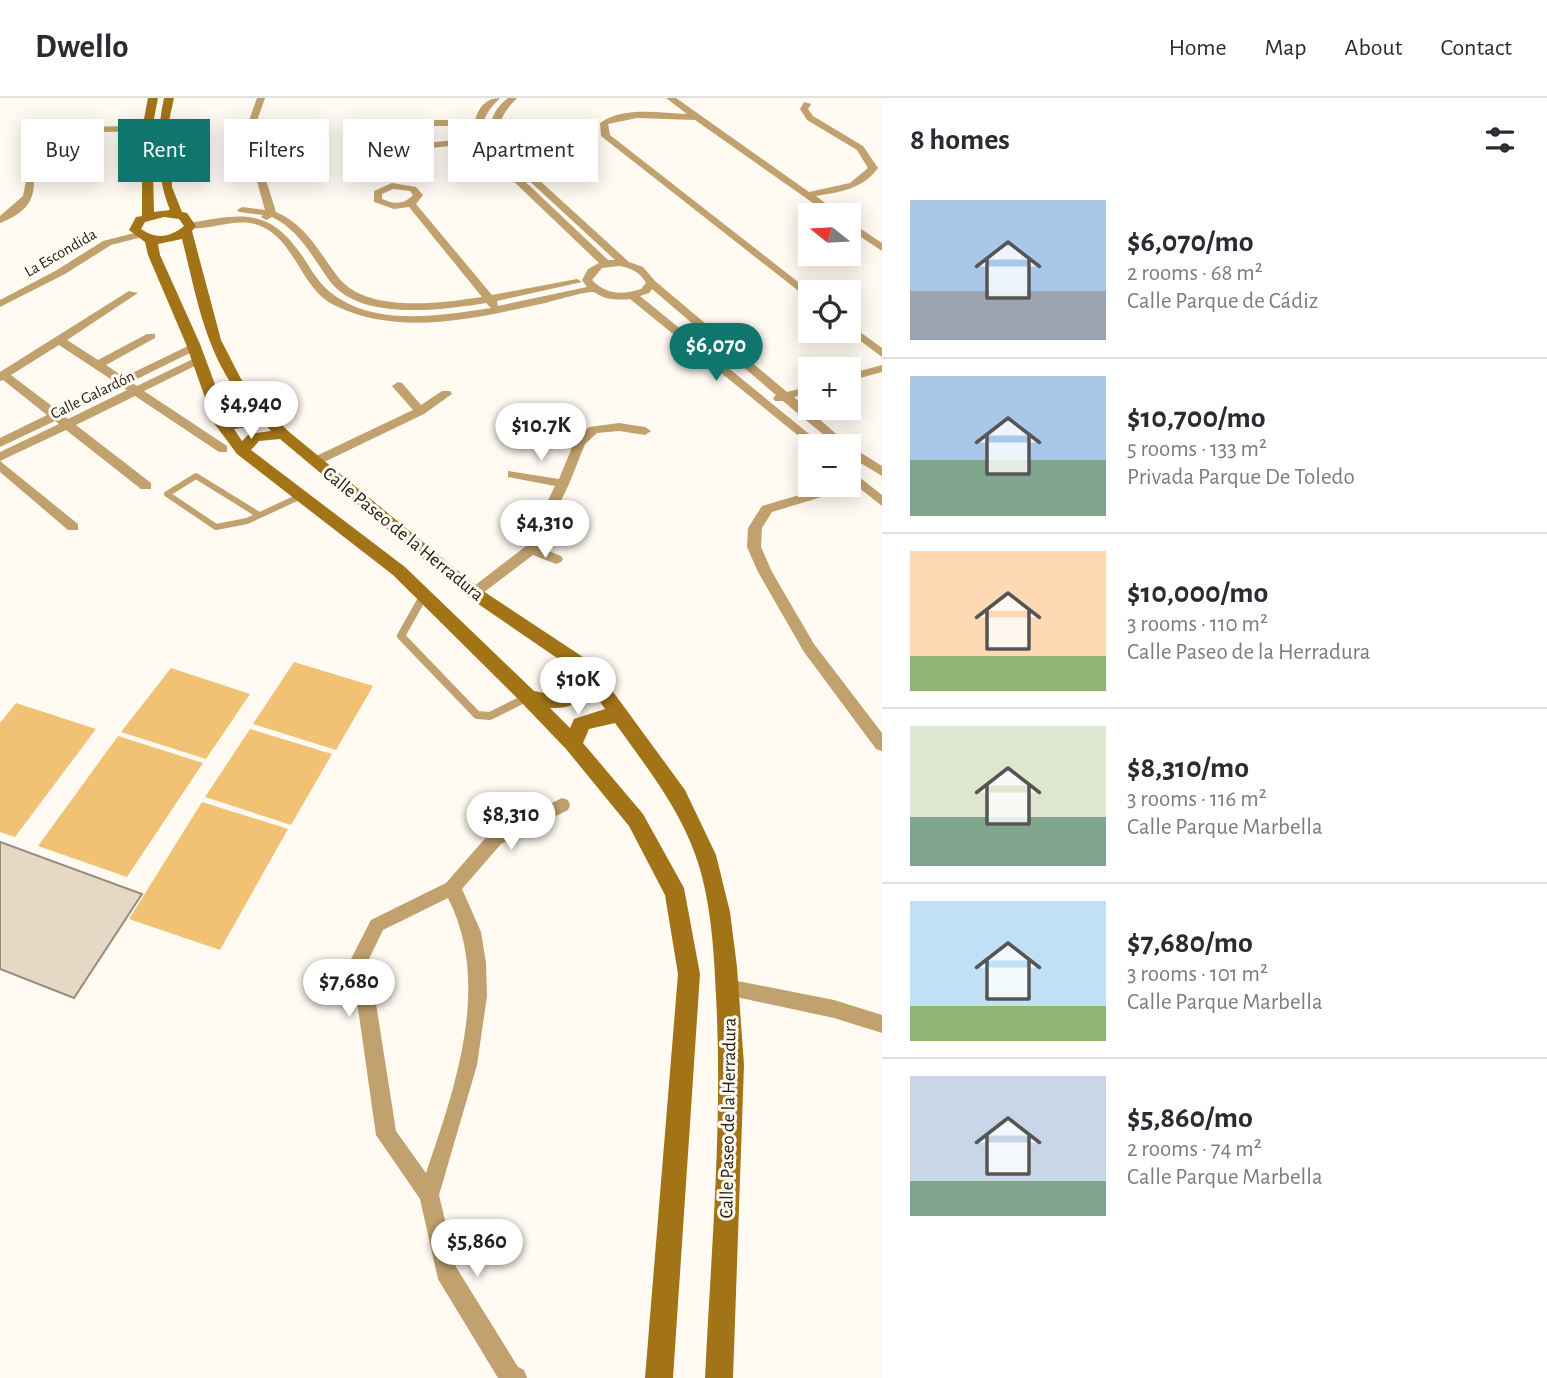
<!DOCTYPE html>
<html lang="en">
<head>
<meta charset="utf-8">
<style>
  :root { --surface:#fff; --page:#f2f2f3; --text:#2b2b33; --muted:#7c7c81; --line:#e1e1e2; --accent:#0f766e }
  body { margin:0; font-family:"Alegreya Sans",sans-serif; background:var(--page); color:var(--text); height:100vh; display:flex; flex-direction:column; font-size:26px; white-space:nowrap }
  * { box-sizing:border-box; margin:0 }
  p { font-size:23px; color:var(--muted) }
  .icon { flex:none; width:38px; height:38px; fill:none; stroke:currentColor; stroke-width:2; stroke-linecap:round; stroke-linejoin:round }
  .map { position:relative; flex:1; overflow:hidden }
  .drawer { display:flex; flex-direction:column; background:var(--surface); width:665px }
  .drawer>* { flex:none }
  .hud { position:absolute; left:21px; top:21px; width:665px; height:63px; display:flex; gap:14px }
  .needle { width:46px; rotate:288deg }
  .controls { position:absolute; left:798px; top:105px; display:grid; gap:14px }
  .controls a { display:grid; place-items:center; width:63px; height:63px; border-radius:0px; background:var(--surface); box-shadow:0 4px 18px #0003; font-size:35px }
  .price { position:absolute; translate:-50% -60px; padding:0 16px; border-radius:24px; background:#fff; color:#222; font-size:23px; line-height:46px; filter:drop-shadow(0 2px 4px #0008) }
  .price::after { content:''; position:absolute; left:50%; top:42px; width:21px; height:16px; margin-left:-10px; background:inherit; clip-path:polygon(0 0,100% 0,50% 100%) }
  .price.selected { background:var(--accent); color:#fff }
  ul { padding:0; list-style:none }
  li { display:flex; align-items:center; gap:21px; height:175px; padding:0 28px }
  li+li { border-top:2px solid var(--line) }
  li span { display:grid; place-items:center; flex:none; width:196px; height:140px; border-radius:0px; color:#555 }
  li>.icon { margin-inline-start:auto }
  span .icon { width:84px; height:84px; fill:#fffc; stroke-width:1 }
  li b { font-size:30px }
  h2 { display:flex; justify-content:space-between; align-items:center; height:84px; padding:0 28px; font-size:30px }
  .pill { padding:0 24px; border-radius:0px; background:var(--surface); box-shadow:0 4px 18px #0003; font-size:24px; line-height:63px }
  .pill.selected { background:var(--accent); color:#fff }
  header { display:flex; align-items:center; gap:42px; box-sizing:border-box; height:98px; padding:0 35px; background:var(--surface); border-bottom:2px solid var(--line) }
  header strong { font-size:33px }
  nav { display:flex; gap:38px; margin-inline-start:auto; font-size:24px }
  main { display:flex; flex:1; min-height:0 }
  .map>svg:first-child { display:block }
</style>
</head>
<body>
<header>
<strong>Dwello</strong>
<nav><a>Home</a><a>Map</a><a>About</a><a>Contact</a></nav>
</header>
<main>
<div class="map">
<svg width="882" height="1280" viewBox="0 0 882 1280">
  <rect width="100%" height="100%" fill="#fffaf2"/>
  <g fill="#f2c274">
    <path d="M294 564 373 588 336 652 253 626Z"/>
    <path d="M171 570 250 596 206 661 121 634Z"/>
    <path d="M16 605 96 631 15 739 0 734V625Z"/>
    <path d="M250 631 332 656 291 727 205 699Z"/>
    <path d="M118 638 203 665 127 779 38 748Z"/>
    <path d="M202 704 288 731 220 852 129 821Z"/>
  </g>
  <path fill="#e5d9c5" stroke="#978c7a" stroke-width="2" d="M0 744 142 796 74 900 0 871Z"/>
  <g fill="none" stroke-linecap="round" stroke-linejoin="round">
    <path stroke="#c1a16e" stroke-width="6" d="M259 417 196 378 167 396 216 429 247 423 301 398"/>
    <path stroke="#c1a16e" stroke-width="8" d="M424 497 401 538 477 617 490 618 528 599"/>
    <g fill="#c1a16e" fill-rule="evenodd">
      <path d="M257 0H265L252 37 276 114C306 127 319 154 338 179 366 216 442 205 482 199L409 109 394 111 374 104V93L392 85 416 89 423 97 416 106 492 197 577 181 582 184 497 203 498 208 587 189 582 182 588 171 599 165 486 57 479 45 383 55 378 52 383 49 476 40 474 28H388L384 25 388 22H475C479 9 486 0 500 0 481 19 478 29 493 53L608 162H615L497 53C486 32 489 15 508 0H517C501 17 493 29 506 52L629 164 643 169 655 183 787 294 810 288V295L794 299 850 348 882 368V378L849 358V348H837L783 303H775L773 300 776 297 652 191 649 195 640 198 824 348H811L630 201C620 202 612 202 603 199 600 198 597 195 593 194 585 193 547 205 536 207 473 221 398 238 336 208 299 191 295 137 255 126 232 120 209 133 186 130L185 128 190 125C246 115 271 110 305 162 314 177 324 192 340 201 383 228 444 217 491 210L486 205C442 212 359 224 329 182 312 158 299 132 272 119L266 122 261 119 263 117 239 114 237 112 242 109 265 112 244 37ZM393 91 410 93 413 97C404 107 393 106 382 101V96ZM619 168C631 170 640 174 646 185L641 191C623 197 606 197 592 182L602 170Z"/>
      <path d="M666 0H676L809 94 850 85 868 70 857 52 807 22 800 11 804 4 811 6 808 11 813 18 863 48 878 70C863 91 840 94 816 98L841 117H830L695 22 637 20 608 26 610 37 811 194 810 202 601 38 600 25C623 8 660 15 687 16Z"/>
      <path d="M147 28 150 29V33L58 35C4 56 67 100 0 125V118L23 98 26 83 22 61 31 44 43 34 57 29Z"/>
      <path d="M849 123 882 145V153L849 131Z"/>
      <path d="M138 134 143 137 142 139 111 147 65 176 0 209V202L57 172 103 143Z"/>
      <path d="M129 193 138 195 67 242 98 262 147 236H155V240L106 267 124 279 190 247H198V251L131 284 137 288 195 260H203V264L144 293 227 348V354H219L135 298 76 327 151 385V391H141L66 332 0 363V354L59 326 55 323 0 349V340L47 317 3 282 0 283V274ZM59 247 115 284 57 312 11 277ZM122 289 127 292 68 321 64 318Z"/>
      <path d="M849 226 882 250V259L847 233Z"/>
      <path d="M882 267V274L849 283V276Z"/>
      <path d="M398 284 402 285 421 307 442 293H450L452 296 424 316 320 366H312V360L413 312 392 288Z"/>
      <path d="M619 325 645 329 651 333 645 337 619 333 597 335 585 346 569 386 539 449 561 458 563 461 561 464 556 466 533 457 479 498H469L467 495 469 492 526 448 555 388 508 379V373L559 381 575 342 589 329Z"/>
      <path d="M0 363 78 426V432H68L0 374Z"/>
      <path d="M849 371 882 397V408L849 382Z"/>
      <path d="M849 384 852 387 851 390 772 414 762 430 761 449 772 474 814 546 882 635V653L876 651 804 554 758 474 747 449 748 430 762 408 833 387H849Z"/>
      <path d="M562 700 568 702 570 707 568 712 501 746 462 791 481 834 486 865 487 898 477 967 439 1097 456 1169 518 1269 524 1272 527 1280H498L438 1181 420 1101 376 1037 351 861 371 822 446 785 489 736ZM448 800C492 886 455 990 426 1075L396 1033 369 861 383 832Z"/>
      <path d="M727 881 834 902 882 917V935L834 920 727 897 720 895 718 889 720 883Z"/>
    </g>
    <path fill="#a37417" fill-rule="evenodd" d="M148 0H158L152 31 154 114 170 112C156 78 156 37 164 0H174L169 23 172 89 182 114 187 115 196 128 192 133 221 242 241 281 250 293 288 333 480 491 592 565 685 692 716 757 730 814 737 869 744 967 733 1280H705C711 1153 723 1025 716 898 714 852 711 800 695 756 678 708 645 667 615 625L589 631 583 645 643 716 684 790 700 876 673 1280H645L678 876 665 797 629 728 566 651 521 604 393 477 237 356 214 325 186 246 148 157 145 144 129 132 136 119 142 118V31ZM164 119 179 121 184 128C171 139 156 142 141 131L145 124ZM182 141C198 204 206 263 252 312L242 321 229 322 226 316 200 246 160 157 158 146ZM261 321 271 333 249 336 242 343 234 331 253 328ZM280 341 468 499 576 573C570 598 557 598 534 593L405 469 251 352 259 343ZM590 589 605 611 574 621 570 630 550 610C568 611 581 606 590 589Z"/>
  </g>
  <g text-anchor="middle" stroke-width="6" stroke-linejoin="round" paint-order="stroke">
    <g font-size="16" fill="#242018" stroke="#fffaf2">
      <text transform="translate(60 154) rotate(-30)" y="6">La Escondida</text>
      <text transform="translate(92 296) rotate(-26)" y="6">Calle Galardón</text>
    </g>
    <g font-size="19" fill="#242018" stroke="#fffaf2">
      <text transform="translate(404 435) rotate(39)" y="7">Calle Paseo de la Herradura</text>
      <text transform="translate(727 1020) rotate(-89)" y="7">Calle Paseo de la Herradura</text>
    </g>
  </g>
</svg>
<div class="controls">
<a><svg class="needle" viewBox="-14 -14 28 28"><path d="M0-13l5 13h-10z" fill="#e53935"/><path d="M0 13l5-13h-10z" fill="#7c7c81"/></svg></a>
<a><svg class="icon" aria-label="locate" viewBox="0 0 24 24"><circle cx="12" cy="12" r="6"/><path d="M12 2v4M12 18v4M2 12h4M18 12h4"/></svg></a>
<a>+</a>
<a>−</a>
</div>
<b class="price selected" style="left:716px;top:285px">$6,070</b>
<b class="price" style="left:251px;top:343px">$4,940</b>
<b class="price" style="left:541px;top:365px">$10.7K</b>
<b class="price" style="left:545px;top:462px">$4,310</b>
<b class="price" style="left:578px;top:619px">$10K</b>
<b class="price" style="left:511px;top:754px">$8,310</b>
<b class="price" style="left:349px;top:921px">$7,680</b>
<b class="price" style="left:477px;top:1181px">$5,860</b>
<div class="hud">
<a class="pill">Buy</a>
<a class="pill selected">Rent</a>
<a class="pill">Filters</a>
<a class="pill">New</a>
<a class="pill">Apartment</a>
</div>
</div>
<section class="drawer">
<h2>8 homes<svg class="icon" aria-label="filters" viewBox="0 0 24 24"><path d="M4 7h16M4 17h16"/><circle cx="9" cy="7" r="2"/><circle cx="15" cy="17" r="2"/></svg></h2>
<ul>
<li><span style="background:linear-gradient(#a9c7e8 65%,#9aa5b1 0)"><svg class="icon" aria-label="home" viewBox="0 0 24 24"><path d="M3 11l9-7 9 7M6 9v11h12V9"/></svg></span><div><b>$6,070/mo</b><p>2 rooms · 68 m²</p><p>Calle Parque de Cádiz</p></div></li>
<li><span style="background:linear-gradient(#a9c7e8 60%,#7fa58c 0)"><svg class="icon" aria-label="home" viewBox="0 0 24 24"><path d="M3 11l9-7 9 7M6 9v11h12V9"/></svg></span><div><b>$10,700/mo</b><p>5 rooms · 133 m²</p><p>Privada Parque De Toledo</p></div></li>
<li><span style="background:linear-gradient(#ffd9b3 75%,#8fb573 0)"><svg class="icon" aria-label="home" viewBox="0 0 24 24"><path d="M3 11l9-7 9 7M6 9v11h12V9"/></svg></span><div><b>$10,000/mo</b><p>3 rooms · 110 m²</p><p>Calle Paseo de la Herradura</p></div></li>
<li><span style="background:linear-gradient(#dfe7d0 65%,#7fa58c 0)"><svg class="icon" aria-label="home" viewBox="0 0 24 24"><path d="M3 11l9-7 9 7M6 9v11h12V9"/></svg></span><div><b>$8,310/mo</b><p>3 rooms · 116 m²</p><p>Calle Parque Marbella</p></div></li>
<li><span style="background:linear-gradient(#bfe0f5 75%,#8fb573 0)"><svg class="icon" aria-label="home" viewBox="0 0 24 24"><path d="M3 11l9-7 9 7M6 9v11h12V9"/></svg></span><div><b>$7,680/mo</b><p>3 rooms · 101 m²</p><p>Calle Parque Marbella</p></div></li>
<li><span style="background:linear-gradient(#c9d6e8 75%,#7fa58c 0)"><svg class="icon" aria-label="home" viewBox="0 0 24 24"><path d="M3 11l9-7 9 7M6 9v11h12V9"/></svg></span><div><b>$5,860/mo</b><p>2 rooms · 74 m²</p><p>Calle Parque Marbella</p></div></li>
</ul>
</section>
</main>
</body>
</html>
